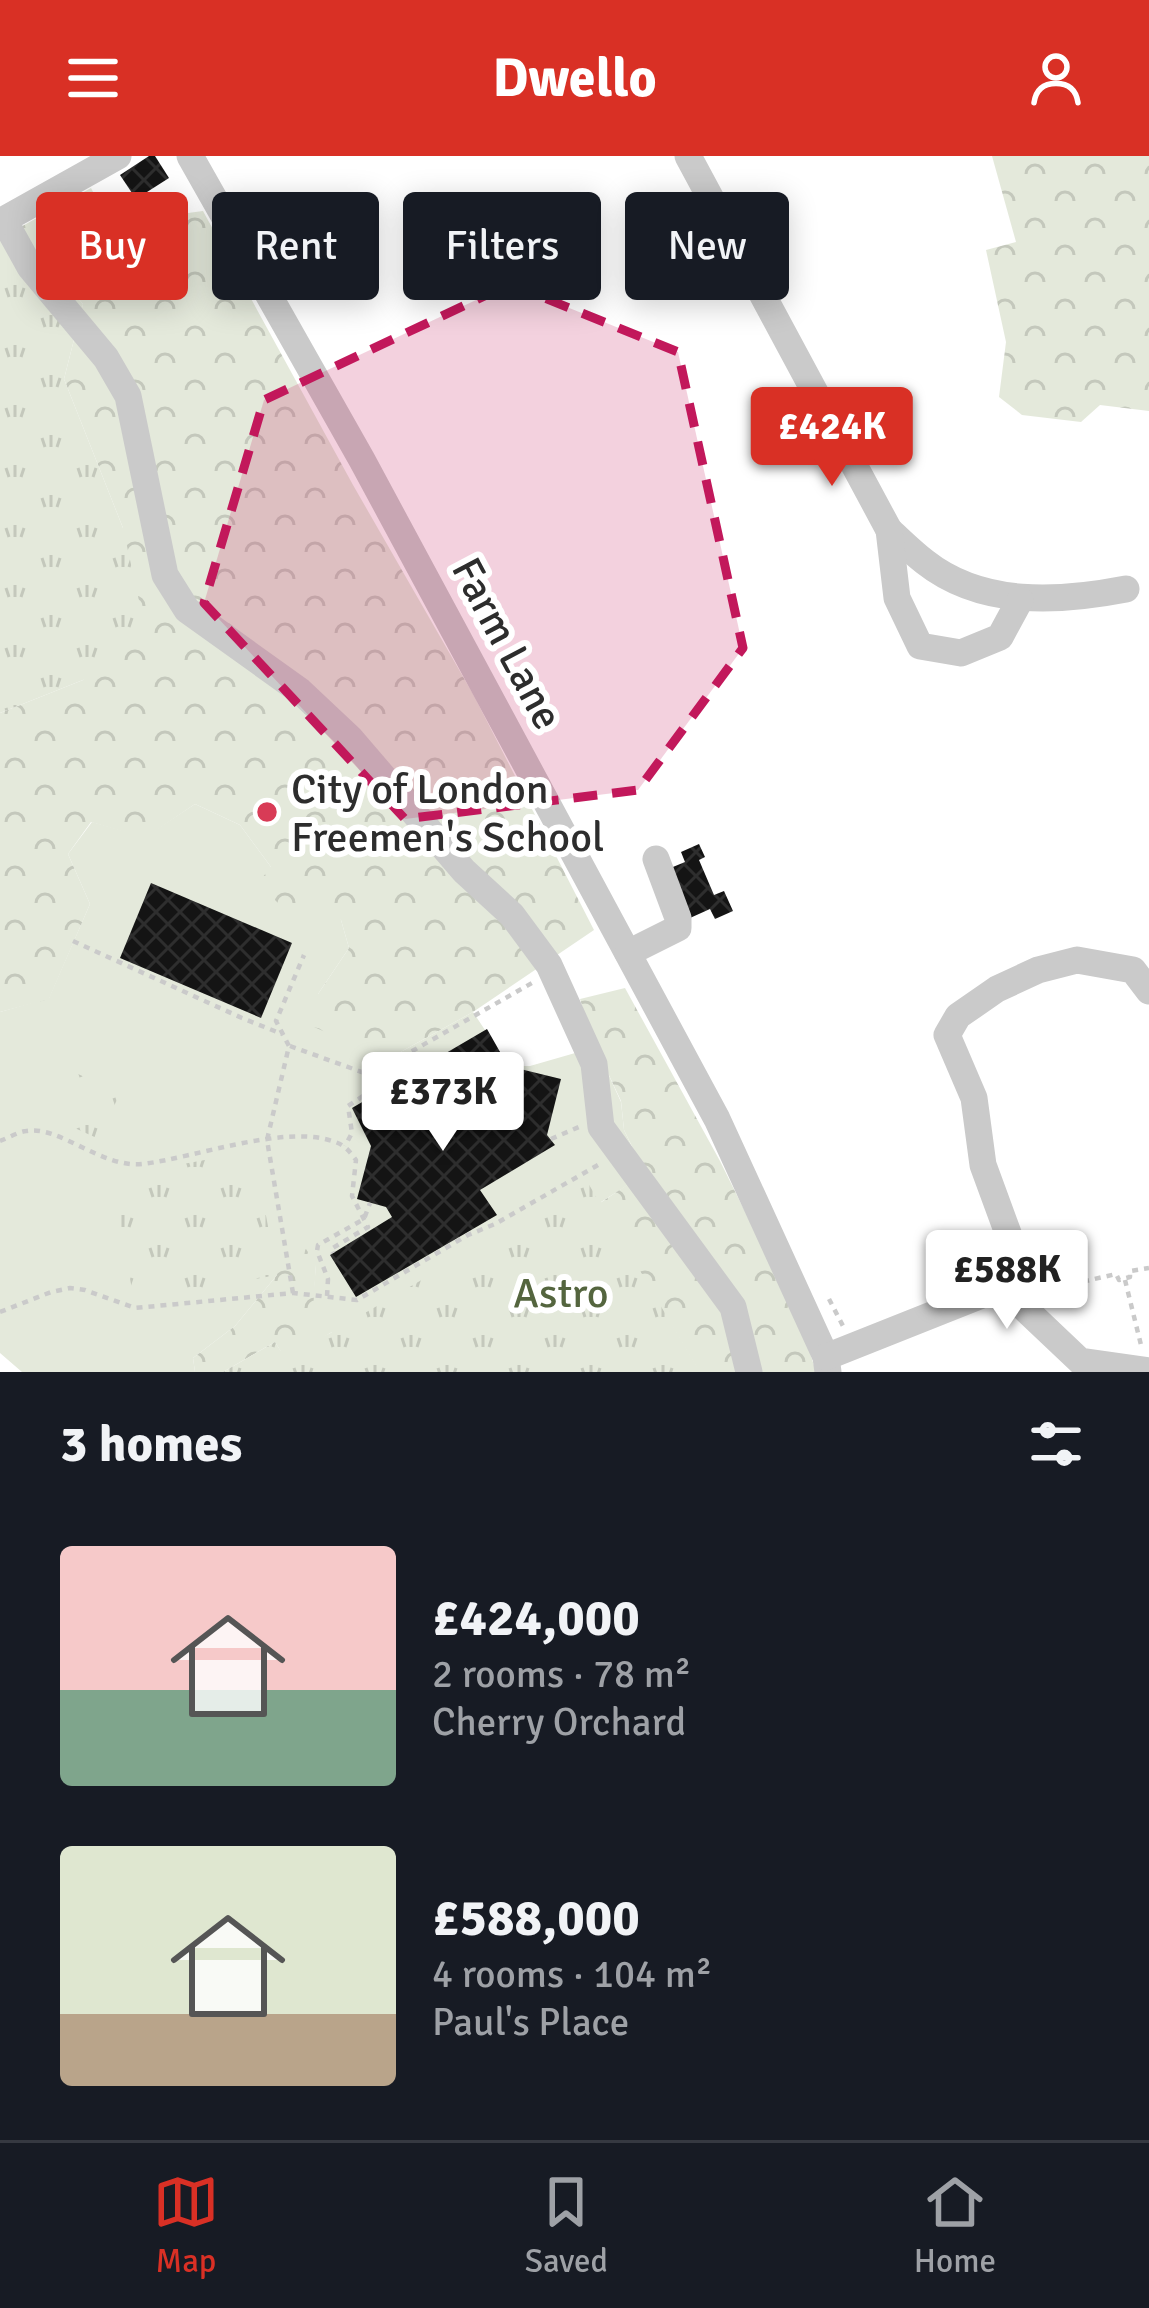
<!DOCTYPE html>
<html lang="en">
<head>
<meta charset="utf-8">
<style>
  :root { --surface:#171b24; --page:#242831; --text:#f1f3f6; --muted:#9ea1a6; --line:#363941; --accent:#d93025 }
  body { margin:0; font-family:Signika,sans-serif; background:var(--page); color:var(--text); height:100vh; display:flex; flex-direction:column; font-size:45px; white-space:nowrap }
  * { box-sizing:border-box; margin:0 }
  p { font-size:39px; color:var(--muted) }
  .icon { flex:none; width:66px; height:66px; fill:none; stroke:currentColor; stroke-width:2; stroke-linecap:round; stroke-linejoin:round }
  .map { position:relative; height:1216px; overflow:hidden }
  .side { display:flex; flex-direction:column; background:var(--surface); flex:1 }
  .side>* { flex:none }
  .banner { position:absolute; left:36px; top:36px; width:1077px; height:108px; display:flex; gap:24px }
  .price { position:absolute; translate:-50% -102px; padding:0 27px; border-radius:12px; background:#fff; color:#222; font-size:39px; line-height:78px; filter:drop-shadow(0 3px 6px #0008) }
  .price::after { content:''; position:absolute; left:50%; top:72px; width:36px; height:27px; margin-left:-18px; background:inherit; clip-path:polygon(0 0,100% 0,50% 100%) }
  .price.current { background:var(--accent); color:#fff }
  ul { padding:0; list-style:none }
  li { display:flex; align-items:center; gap:36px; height:300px; padding:0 60px }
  li span { display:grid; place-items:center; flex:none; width:336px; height:240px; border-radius:12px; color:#555 }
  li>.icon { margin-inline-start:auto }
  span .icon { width:144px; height:144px; fill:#fffc; stroke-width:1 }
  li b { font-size:51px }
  h2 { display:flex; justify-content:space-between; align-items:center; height:144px; padding:0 60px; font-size:51px }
  .pill { padding:0 42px; border-radius:12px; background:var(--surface); box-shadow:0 6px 30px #0003; font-size:42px; line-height:108px }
  .pill.current { background:var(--accent); color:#fff }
  header { display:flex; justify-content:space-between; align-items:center; height:156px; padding:0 60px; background:var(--accent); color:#fff; font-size:54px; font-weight:700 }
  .tabs { display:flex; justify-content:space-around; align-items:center; height:168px; border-top:3px solid var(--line); background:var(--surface); font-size:33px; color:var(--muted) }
  .tabs a { display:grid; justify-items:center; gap:6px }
  .tabs .current { color:var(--accent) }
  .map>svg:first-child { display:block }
</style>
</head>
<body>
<header><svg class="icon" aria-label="menu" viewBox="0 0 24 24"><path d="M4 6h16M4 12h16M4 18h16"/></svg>Dwello<svg class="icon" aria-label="person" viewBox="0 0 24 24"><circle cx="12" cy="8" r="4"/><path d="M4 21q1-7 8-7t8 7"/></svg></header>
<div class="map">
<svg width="1149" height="1216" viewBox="0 0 1149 1216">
  <defs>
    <pattern id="forest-crowns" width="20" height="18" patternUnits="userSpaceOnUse" patternTransform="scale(3)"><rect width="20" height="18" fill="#e4e9db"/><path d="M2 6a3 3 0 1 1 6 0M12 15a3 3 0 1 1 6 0" fill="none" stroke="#c4c8bc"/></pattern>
    <pattern id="park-tufts" width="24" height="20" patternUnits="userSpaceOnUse" patternTransform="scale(3)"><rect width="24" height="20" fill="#e4e9db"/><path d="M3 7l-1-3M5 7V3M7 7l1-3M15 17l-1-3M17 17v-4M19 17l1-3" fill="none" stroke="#c4c8bc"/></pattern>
    <pattern id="building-cross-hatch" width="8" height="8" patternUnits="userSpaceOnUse" patternTransform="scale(3)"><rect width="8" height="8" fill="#141414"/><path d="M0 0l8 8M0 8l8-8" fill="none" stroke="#2e2e2e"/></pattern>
  </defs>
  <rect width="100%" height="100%" fill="#fff"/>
  <path fill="#e4e9db" d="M195 648 240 669 271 711 341 764 349 792 318 838 397 898 473 856 509 910H530L596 891 621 946 624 974 645 1018 601 1046 698 1213 692 1216H223L332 1177 312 1154 316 1109 277 1119 235 1170 193 1202 195 1216H22L0 1197V856L49 842 90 748 68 698 92 666 145 681Z"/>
  <g fill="url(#forest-crowns)">
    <path d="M992 0H1149V255L1100 249 1081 266 1022 259 999 241 1006 186 986 94 1016 86Z"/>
    <path d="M91 32 129 106 151 122 171 116 172 80 188 57 203 55 353 329 473 538 594 774 473 856 397 898 353 888 314 871 318 838 349 792 341 764 285 754 258 727 271 711 240 669 195 648 145 682 91 666 68 698 90 748 49 843 0 856V557L83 524 123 372 64 223 83 148 17 73Z"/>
    <path d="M625 832 720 1005 802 1171 816 1216H692L697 1212 600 1047 645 1017 624 974 621 945 593 885 580 843Z"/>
    <path d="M301 1085 316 1109 313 1154 332 1176 286 1204 275 1186 223 1216H195L193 1202 235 1170 277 1119 280 1092Z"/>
  </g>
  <g fill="url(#park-tufts)">
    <path d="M17 73 83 148 64 223 123 372 143 463 83 524 0 557V79Z"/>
    <path d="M78 918 120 937 99 983 57 964Z"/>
    <path d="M254 995 277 1119 134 1145 112 1021Z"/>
    <path d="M588 1027 698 1213 692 1216H223L275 1186 286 1203Z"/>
  </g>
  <g fill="url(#building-cross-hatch)">
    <path d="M149 0H155L169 22 136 43 120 19Z"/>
    <path d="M699 688 705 701 699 704 714 739 724 735 733 755 715 763 710 753 690 762 668 713 685 706 681 696Z"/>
    <path d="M151 727 292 787 261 862 120 802Z"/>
    <path d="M487 873 508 910 561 923 547 979 555 989 480 1034 497 1059 356 1141 330 1099 392 1061 386 1051 357 1043 371 990 352 952Z"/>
  </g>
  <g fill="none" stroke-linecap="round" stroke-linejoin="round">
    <g stroke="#cacaca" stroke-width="4.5" stroke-dasharray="6 6" stroke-linecap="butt">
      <path d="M73 785 242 862 282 878"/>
      <path d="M290 890 370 919 366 938 348 950 352 977 345 990"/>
      <path d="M370 919 532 827"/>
      <path d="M551 983 579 971"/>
      <path d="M0 985C8 982 18 976 26 975 59 969 101 1012 142 1008 195 1002 286 967 335 986 345 989 350 996 356 1004L352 1040 368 1071 331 1093 333 1097"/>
      <path d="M1125 1124 1141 1189"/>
      <path d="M293 1137 267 984 289 890 276 865 304 799"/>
      <path d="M327 1140 328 1123 317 1095 318 1089 364 1063 370 1047"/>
      <path d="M829 1143 843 1170"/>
      <path d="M1052 1143 1077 1127 1116 1118 1119 1124 1130 1121V1115L1149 1112"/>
      <path d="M0 1156 51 1136 70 1132 85 1134 135 1152 293 1137 357 1144 468 1079 495 1068 598 1009"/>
    </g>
    <g stroke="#cacaca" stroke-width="27">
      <path d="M190 0 362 304 717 963 826 1201 828 1216"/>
      <path d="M688 0 889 374C901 385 912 396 925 406 982 451 1059 446 1126 433"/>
      <path d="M4 64 30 111 106 202 128 240 165 419 187 454 300 535 350 582 464 715 512 759 549 809 594 908 601 971 733 1151 749 1216"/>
      <path d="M0 66 118 0"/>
      <path d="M889 374 897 442 920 490 961 497 1000 481 1020 444"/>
      <path d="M628 797 678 772V762L656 703"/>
      <path d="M1002 1131 1012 1088 983 1009 974 942 947 879 958 860 997 833 1038 814 1077 804 1133 814 1149 835"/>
      <path d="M826 1201 1002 1131 1080 1205 1149 1215"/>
    </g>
  </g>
  <path fill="#c2185b" fill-opacity="0.2" stroke="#c2185b" stroke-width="9" stroke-dasharray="24 15" stroke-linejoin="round" d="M510 128 678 196 743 492 638 634 405 663 204 447 264 244Z"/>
  <circle fill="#d83b56" stroke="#fff" stroke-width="4.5" cx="267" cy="656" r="12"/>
  <g text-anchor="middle" stroke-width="12" stroke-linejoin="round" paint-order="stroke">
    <g font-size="42" fill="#2d2d2d" stroke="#fff">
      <text transform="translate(508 487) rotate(62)" y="15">Farm Lane</text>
    </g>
    <g font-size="42" fill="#2d2d2d" stroke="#fff" text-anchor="start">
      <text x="291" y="647">City of London<tspan x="291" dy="48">Freemen's School</tspan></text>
    </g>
    <g font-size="42" fill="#54653e" stroke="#fff">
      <text x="561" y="1151">Astro</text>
    </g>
  </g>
</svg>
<b class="price current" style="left:832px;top:333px">£424K</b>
<b class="price" style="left:443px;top:998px">£373K</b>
<b class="price" style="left:1007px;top:1176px">£588K</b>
<div class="banner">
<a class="pill current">Buy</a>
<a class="pill">Rent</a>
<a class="pill">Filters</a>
<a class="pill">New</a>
</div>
</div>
<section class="side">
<h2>3 homes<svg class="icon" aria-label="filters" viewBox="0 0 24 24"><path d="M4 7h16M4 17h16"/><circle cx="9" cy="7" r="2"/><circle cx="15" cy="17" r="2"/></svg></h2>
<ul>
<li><span style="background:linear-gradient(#f6c9c9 60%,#7fa58c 0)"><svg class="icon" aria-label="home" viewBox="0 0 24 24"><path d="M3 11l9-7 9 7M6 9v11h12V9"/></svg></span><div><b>£424,000</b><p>2 rooms · 78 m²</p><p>Cherry Orchard</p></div></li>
<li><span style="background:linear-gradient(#dfe7d0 70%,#b9a48a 0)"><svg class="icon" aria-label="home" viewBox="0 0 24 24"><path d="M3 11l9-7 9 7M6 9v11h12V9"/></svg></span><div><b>£588,000</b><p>4 rooms · 104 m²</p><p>Paul's Place</p></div></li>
</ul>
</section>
<nav class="tabs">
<a class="current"><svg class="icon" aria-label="map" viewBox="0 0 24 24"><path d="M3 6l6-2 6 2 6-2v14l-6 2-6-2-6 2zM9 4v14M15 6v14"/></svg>Map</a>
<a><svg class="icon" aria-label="saved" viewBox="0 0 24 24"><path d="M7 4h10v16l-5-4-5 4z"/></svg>Saved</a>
<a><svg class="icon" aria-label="home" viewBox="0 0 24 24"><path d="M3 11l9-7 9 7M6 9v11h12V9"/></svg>Home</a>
</nav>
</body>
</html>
